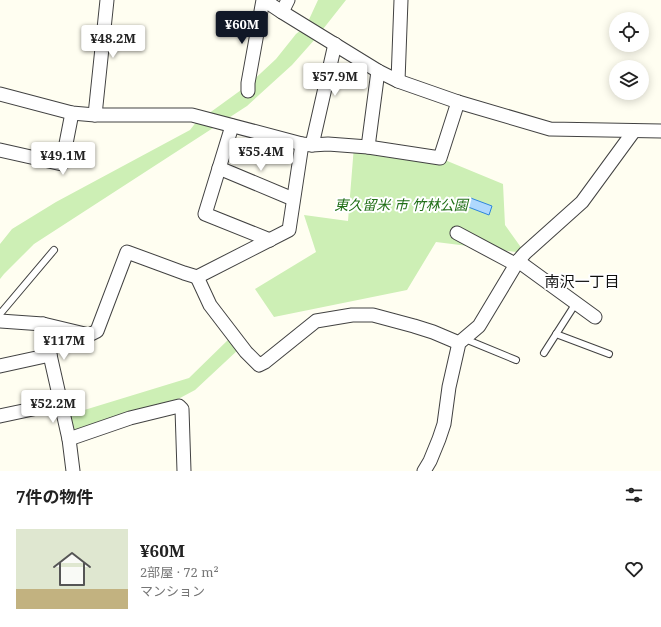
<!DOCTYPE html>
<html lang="ja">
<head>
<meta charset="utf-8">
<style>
  :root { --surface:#fff; --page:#f6f6f6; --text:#222; --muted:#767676; --accent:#111827 }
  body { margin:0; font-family:"Noto Serif","Noto Sans JP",serif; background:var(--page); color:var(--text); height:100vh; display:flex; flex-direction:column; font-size:15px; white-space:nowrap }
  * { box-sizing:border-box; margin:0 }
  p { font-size:13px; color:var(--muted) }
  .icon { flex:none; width:22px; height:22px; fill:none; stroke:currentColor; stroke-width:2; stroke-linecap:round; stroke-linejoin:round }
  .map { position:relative; height:471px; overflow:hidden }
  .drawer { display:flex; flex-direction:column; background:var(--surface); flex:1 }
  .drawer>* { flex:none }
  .fabs { position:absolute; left:609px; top:12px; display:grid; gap:8px }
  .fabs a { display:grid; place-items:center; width:40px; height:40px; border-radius:50%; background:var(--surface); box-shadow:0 2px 10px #0003; font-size:20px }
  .price { position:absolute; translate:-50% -34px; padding:0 9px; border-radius:4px; background:#fff; color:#222; font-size:13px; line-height:26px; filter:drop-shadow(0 1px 2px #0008) }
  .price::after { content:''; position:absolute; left:50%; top:24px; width:12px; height:9px; margin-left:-6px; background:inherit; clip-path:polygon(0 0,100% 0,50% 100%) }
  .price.selected { background:var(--accent); color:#fff }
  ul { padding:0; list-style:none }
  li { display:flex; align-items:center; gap:12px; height:100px; padding:0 16px }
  li span { display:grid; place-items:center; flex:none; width:112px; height:80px; border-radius:0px; color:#555 }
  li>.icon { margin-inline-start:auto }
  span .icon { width:48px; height:48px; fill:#fffc; stroke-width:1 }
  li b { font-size:17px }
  h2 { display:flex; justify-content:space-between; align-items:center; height:48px; padding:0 16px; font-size:17px }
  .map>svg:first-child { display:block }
</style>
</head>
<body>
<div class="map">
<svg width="661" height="471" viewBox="0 0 661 471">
  <rect width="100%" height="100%" fill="#fffef1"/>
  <g fill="#cdefb5">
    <path d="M318 0H346L316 38 292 65 247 106 34 244 4 274 0 279V244L12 229 56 202 190 130 197 121 208 114 248 85 276 59 296 34 306 26Z"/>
    <path d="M354 146 440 158 503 184 505 225 525 253 436 242 407 290 274 317 255 289 316 252 304 215 348 221Z"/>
    <path d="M231 337 239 349 195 390 180 398 74 436 68 415 189 378Z"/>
  </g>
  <path fill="#afd8fd" stroke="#2e85dc" d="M468 197 492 206 489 215 463 205Z"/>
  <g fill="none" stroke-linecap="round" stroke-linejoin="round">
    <defs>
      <g id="service">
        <path d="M0 314 54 250"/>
        <path d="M556 334 609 354"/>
        <path d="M465 339 516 360"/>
        <path d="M544 353 576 303"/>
      </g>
      <g id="minor">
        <path d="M264 0 282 12 378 71 398 81 458 102 550 129 661 131"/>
        <path d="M282 12 288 0"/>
        <path d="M398 81 401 0"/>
        <path d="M248 91V83L263 0"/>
        <path d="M0 94 72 113 95 115H192L302 144 312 145 328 144 368 147 440 158 458 102"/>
        <path d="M95 115 107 0"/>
        <path d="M232 126 205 214 270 240"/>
        <path d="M312 145 335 44"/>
        <path d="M368 147 378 71"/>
        <path d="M0 150 62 164 72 113"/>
        <path d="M219 168 293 199"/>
        <path d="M457 233 515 264"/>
        <path d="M518 261 595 317"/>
        <path d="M197 277 210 305 246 352 259 365 265 362 316 321 352 315H373L414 326 433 332 459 343"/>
        <path d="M0 321 43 324 89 335 97 331 127 252 184 273 197 277 289 230 302 144"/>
        <path d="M43 324 69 439 73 471"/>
        <path d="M0 366 50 355"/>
        <path d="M0 416 61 403"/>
        <path d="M69 439 130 418 179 406 182 409 184 471"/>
        <path d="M424 471 430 461 439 439 444 424 449 387 459 343 479 326 518 261 525 253 582 202 634 131"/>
      </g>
    </defs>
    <use href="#service" stroke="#424242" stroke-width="8"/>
    <use href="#minor" stroke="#424242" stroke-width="15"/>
    <use href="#service" stroke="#fff" stroke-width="6"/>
    <use href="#minor" stroke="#fff" stroke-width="13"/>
  </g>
  <g text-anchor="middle" stroke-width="4" stroke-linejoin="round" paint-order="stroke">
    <g font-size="14" font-style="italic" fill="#206f17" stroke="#fff">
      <text x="401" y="210">東久留米 市 竹林公園</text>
    </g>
    <g font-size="15" fill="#0f0f0f" stroke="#fff">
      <text x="582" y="287">南沢一丁目</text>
    </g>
  </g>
</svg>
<div class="fabs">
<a><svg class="icon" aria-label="locate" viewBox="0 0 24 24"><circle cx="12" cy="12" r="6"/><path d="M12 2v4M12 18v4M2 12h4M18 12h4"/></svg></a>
<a><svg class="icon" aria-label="layers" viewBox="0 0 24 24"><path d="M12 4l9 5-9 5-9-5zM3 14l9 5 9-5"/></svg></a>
</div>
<b class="price selected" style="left:242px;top:45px">¥60M</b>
<b class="price" style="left:113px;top:59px">¥48.2M</b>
<b class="price" style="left:335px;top:97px">¥57.9M</b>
<b class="price" style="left:261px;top:172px">¥55.4M</b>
<b class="price" style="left:63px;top:176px">¥49.1M</b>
<b class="price" style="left:64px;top:361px">¥117M</b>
<b class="price" style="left:53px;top:424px">¥52.2M</b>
</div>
<section class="drawer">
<h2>7件の物件<svg class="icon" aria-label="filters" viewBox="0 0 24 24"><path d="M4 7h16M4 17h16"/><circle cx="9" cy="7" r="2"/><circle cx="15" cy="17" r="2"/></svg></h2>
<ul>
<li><span style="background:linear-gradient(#dfe7d0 75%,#c2b280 0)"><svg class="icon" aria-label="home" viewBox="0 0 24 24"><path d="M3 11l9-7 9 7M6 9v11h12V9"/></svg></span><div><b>¥60M</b><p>2部屋 · 72 m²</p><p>マンション</p></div><svg class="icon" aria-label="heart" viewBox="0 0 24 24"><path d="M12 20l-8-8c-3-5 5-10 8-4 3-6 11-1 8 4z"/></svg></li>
</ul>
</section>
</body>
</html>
